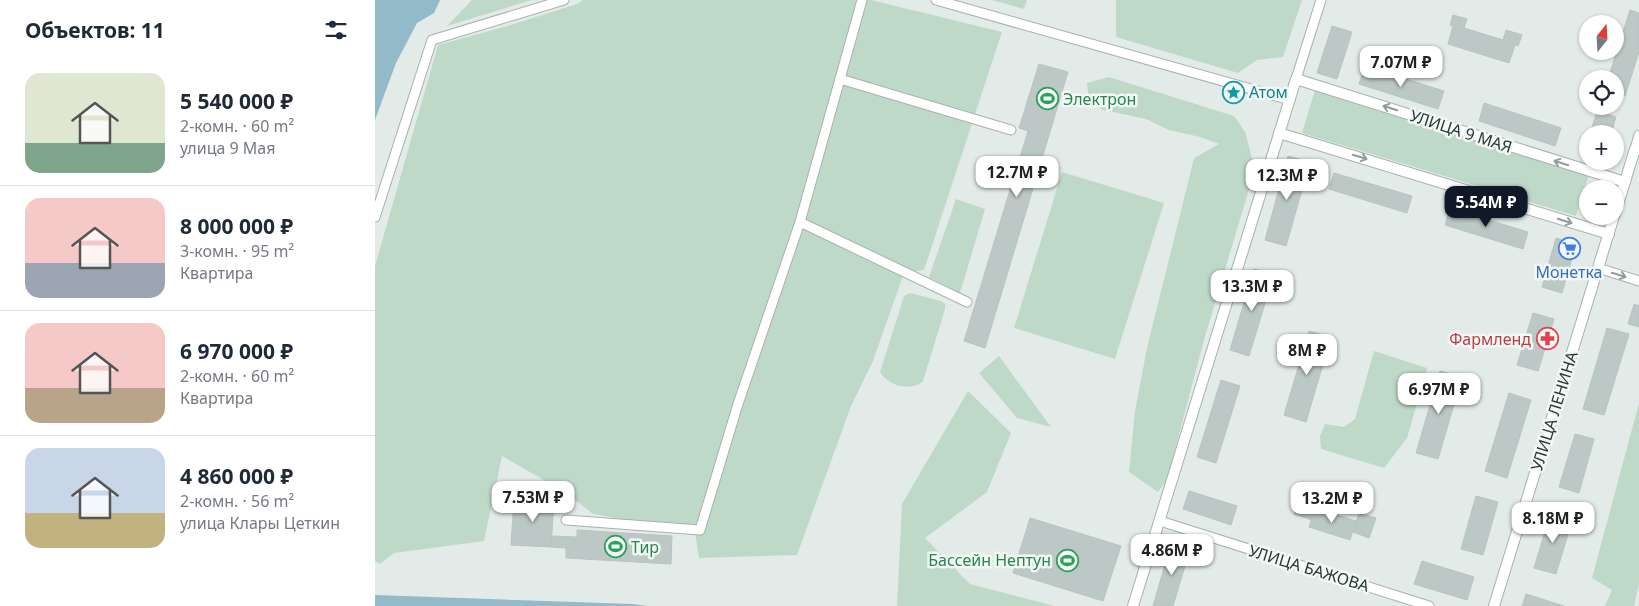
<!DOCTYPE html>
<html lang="ru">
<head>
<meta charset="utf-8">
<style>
  :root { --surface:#fff; --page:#f6f6f7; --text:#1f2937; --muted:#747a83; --line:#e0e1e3; --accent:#111827 }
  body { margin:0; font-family:"Noto Sans",sans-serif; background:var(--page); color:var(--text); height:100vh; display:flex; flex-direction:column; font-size:19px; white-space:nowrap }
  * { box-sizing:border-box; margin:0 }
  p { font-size:16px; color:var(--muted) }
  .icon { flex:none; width:28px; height:28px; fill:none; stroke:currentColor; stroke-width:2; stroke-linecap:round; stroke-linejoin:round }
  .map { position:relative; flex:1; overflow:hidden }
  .drawer { display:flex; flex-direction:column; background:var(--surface); width:375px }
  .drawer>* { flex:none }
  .needle { width:32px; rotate:18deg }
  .fabs { position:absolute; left:1204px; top:15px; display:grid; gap:10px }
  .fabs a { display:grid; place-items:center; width:45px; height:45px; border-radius:50%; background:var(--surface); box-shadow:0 1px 4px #0004; font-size:25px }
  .price { position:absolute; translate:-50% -42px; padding:0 11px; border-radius:10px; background:#fff; color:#222; font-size:16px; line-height:32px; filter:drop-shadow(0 1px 2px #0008) }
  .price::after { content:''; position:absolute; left:50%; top:30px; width:15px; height:11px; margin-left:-8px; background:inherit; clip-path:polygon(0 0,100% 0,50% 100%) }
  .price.on { background:var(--accent); color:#fff }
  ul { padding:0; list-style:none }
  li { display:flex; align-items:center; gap:15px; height:125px; padding:0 25px }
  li+li { border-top:1px solid var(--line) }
  li span { display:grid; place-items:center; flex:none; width:140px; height:100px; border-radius:15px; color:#555 }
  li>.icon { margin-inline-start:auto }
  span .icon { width:60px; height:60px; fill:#fffc; stroke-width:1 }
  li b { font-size:21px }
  h2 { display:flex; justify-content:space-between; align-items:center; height:60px; padding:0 25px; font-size:21px }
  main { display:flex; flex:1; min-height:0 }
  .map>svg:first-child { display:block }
</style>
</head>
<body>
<main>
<section class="drawer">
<h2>Объектов: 11<svg class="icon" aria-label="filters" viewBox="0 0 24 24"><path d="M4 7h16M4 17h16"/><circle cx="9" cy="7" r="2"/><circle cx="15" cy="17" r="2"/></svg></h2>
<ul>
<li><span style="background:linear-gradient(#dfe7d0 70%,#7fa58c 0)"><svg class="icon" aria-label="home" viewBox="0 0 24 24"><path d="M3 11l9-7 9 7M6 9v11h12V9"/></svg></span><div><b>5 540 000 ₽</b><p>2-комн. · 60 m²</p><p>улица 9 Мая</p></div></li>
<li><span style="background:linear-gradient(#f6c9c9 65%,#9aa5b1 0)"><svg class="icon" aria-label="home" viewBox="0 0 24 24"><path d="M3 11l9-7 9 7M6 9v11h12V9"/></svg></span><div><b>8 000 000 ₽</b><p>3-комн. · 95 m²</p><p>Квартира</p></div></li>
<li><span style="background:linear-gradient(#f6c9c9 65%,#b9a48a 0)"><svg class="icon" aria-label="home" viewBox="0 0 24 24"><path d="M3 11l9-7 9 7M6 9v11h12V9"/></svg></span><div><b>6 970 000 ₽</b><p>2-комн. · 60 m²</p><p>Квартира</p></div></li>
<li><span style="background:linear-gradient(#c9d6e8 65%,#c2b280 0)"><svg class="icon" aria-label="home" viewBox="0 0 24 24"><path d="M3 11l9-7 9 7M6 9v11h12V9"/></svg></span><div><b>4 860 000 ₽</b><p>2-комн. · 56 m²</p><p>улица Клары Цеткин</p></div></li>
</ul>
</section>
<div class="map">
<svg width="1264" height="606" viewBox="0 0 1264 606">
  <rect width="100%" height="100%" fill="#e3ebe8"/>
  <g fill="#bfd9c9">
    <path d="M97 0H157L72 26Z"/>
    <path d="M208 0H496L627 32 549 270 529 273 498 361 476 406 422 555 324 558 320 532 218 514 190 492 127 456 109 541 19 553 5 564 0 561V266L63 45 132 26 202 4Z"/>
    <path d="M617 0H652L649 9Z"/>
    <path d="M741 0H927L908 57 882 60 863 73 741 37Z"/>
    <path d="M734 77 859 116 870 132 880 169 829 340 792 480 783 492 754 472 760 411 772 348 819 158 844 144 825 137 794 130 771 119 728 110 714 102 712 83Z"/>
    <path d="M940 90 1214 175 1201 216 927 133Z"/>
    <path d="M687 172 789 203 740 359 639 328Z"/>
    <path d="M581 199 610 209 585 293 554 277Z"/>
    <path d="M535 293 566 301 570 304V309L548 381C537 392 513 386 505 372L529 296Z"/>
    <path d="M999 351 1052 368 1032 438 1009 468 946 449 945 436 950 424 969 427 980 419Z"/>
    <path d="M624 356 676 427 642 418 604 373Z"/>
    <path d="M593 391 636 433 612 492 550 538 595 584 679 606H522L527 504Z"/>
    <path d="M1264 403V583L1259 606H1230L1237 590 1217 578Z"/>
  </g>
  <g fill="#92bac9">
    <path d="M0 0H65L59 13 42 23 21 63 0 120Z"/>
    <path d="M0 595 257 604 274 606H0Z"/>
  </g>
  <g fill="#bcc8c5" stroke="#b6c4c0">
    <path d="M1255 10 1264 13V52L1250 96 1240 93V79H1233Z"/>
    <path d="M1078 15 1092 19 1089 28 1128 40 1131 30 1147 35 1143 46 1140 45 1134 63 1073 44 1078 26 1075 25Z"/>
    <path d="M957 26 977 32 962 79 942 73Z"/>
    <path d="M664 64 693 72 610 348 589 341 653 131 644 128Z"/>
    <path d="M990 66 1069 91 1063 109 984 84Z"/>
    <path d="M1109 103 1186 128 1180 146 1104 121Z"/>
    <path d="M1222 111 1241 117 1236 134H1215Z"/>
    <path d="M913 156 935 162 911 246 890 240Z"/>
    <path d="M959 173 1037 196 1032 213 954 189Z"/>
    <path d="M1075 208 1153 232 1148 249 1070 225Z"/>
    <path d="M1181 238 1201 244 1187 293 1167 287Z"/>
    <path d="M879 269 899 274 874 356 855 350Z"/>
    <path d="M1259 304 1264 306V327L1253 324Z"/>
    <path d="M1158 313 1179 319 1163 371 1142 365Z"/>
    <path d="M1232 328 1254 334 1229 415 1208 409Z"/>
    <path d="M934 331 956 337 931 422 909 415Z"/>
    <path d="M1065 371 1087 377 1063 459 1041 453Z"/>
    <path d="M846 380 865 386 841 463 822 457Z"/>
    <path d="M1134 393 1156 400 1132 478 1110 471Z"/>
    <path d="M1200 434 1219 439 1204 493 1184 487Z"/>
    <path d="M814 491 862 506 856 525 808 509Z"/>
    <path d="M926 493 943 499 937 520 919 514Z"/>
    <path d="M1101 496 1123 502 1108 555 1086 549Z"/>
    <path d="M139 499 179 501 176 547 136 545Z"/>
    <path d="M940 508 981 521 975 540 934 527Z"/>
    <path d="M984 513 1001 518 994 538 978 532Z"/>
    <path d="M1175 515 1197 521 1181 574 1159 568Z"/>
    <path d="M655 518 746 546 728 601 638 573Z"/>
    <path d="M202 530 297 536 296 564 191 558V548L176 547 177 536 202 537Z"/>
    <path d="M796 544 815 549 798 606H778Z"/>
    <path d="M1047 561 1099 577 1092 600 1039 584Z"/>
    <path d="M1151 594 1189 606H1147Z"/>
  </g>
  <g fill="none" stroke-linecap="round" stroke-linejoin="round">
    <defs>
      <g id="minor">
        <path d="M561 0 915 100"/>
        <path d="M465 79 636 130"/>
        <path d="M921 79 946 0"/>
        <path d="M1260 149 1264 135"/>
        <path d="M0 217 57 40 189 0"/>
        <path d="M425 222 592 302"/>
        <path d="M1223 268 1264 281"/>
        <path d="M191 520 325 530 363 404 425 222 487 0"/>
        <path d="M785 521 1054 606"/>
      </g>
      <g id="tertiary">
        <path d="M904 133 1234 234"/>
        <path d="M1240 214 1260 149 1264 150"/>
        <path d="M758 606 921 79 1250 182"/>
        <path d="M1119 606 1239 216"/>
      </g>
    </defs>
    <use href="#minor" stroke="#a6b2af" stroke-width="11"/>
    <use href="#tertiary" stroke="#a6b2af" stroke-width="12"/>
    <use href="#minor" stroke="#fff" stroke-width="9"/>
    <use href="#tertiary" stroke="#fff" stroke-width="10"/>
  </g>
  <defs><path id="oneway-shaft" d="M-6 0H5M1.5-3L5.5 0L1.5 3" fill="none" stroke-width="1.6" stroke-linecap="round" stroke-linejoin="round" transform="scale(1.25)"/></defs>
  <g stroke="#929c9b">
    <use href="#oneway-shaft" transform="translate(1015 108) rotate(-162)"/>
    <use href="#oneway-shaft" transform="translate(985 157) rotate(17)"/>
    <use href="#oneway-shaft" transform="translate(1186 163) rotate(-162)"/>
    <use href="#oneway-shaft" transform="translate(1190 221) rotate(18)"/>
    <use href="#oneway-shaft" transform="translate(1244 275) rotate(17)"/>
  </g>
  <defs>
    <symbol id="sight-ring" viewBox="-11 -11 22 22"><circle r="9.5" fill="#f3f8f6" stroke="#0f9aa8" stroke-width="1.5"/><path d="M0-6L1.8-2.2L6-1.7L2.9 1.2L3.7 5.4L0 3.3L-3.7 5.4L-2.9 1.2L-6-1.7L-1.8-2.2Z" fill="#0f9aa8"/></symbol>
    <symbol id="stadium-ring" viewBox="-11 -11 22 22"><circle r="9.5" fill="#f3f8f6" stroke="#2e9e5b" stroke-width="1.5"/><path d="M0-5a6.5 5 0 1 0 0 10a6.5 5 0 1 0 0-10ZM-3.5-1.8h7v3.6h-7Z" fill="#2e9e5b"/></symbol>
    <symbol id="supermarket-ring" viewBox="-11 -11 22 22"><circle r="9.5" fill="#f3f8f6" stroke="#3f7fe0" stroke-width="1.5"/><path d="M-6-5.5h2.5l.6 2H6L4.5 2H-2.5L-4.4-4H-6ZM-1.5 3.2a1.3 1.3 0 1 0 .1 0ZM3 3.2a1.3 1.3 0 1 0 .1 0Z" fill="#3f7fe0"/></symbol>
    <symbol id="pharmacy-ring" viewBox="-11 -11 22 22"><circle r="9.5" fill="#f3f8f6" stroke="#e0444e" stroke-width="1.5"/><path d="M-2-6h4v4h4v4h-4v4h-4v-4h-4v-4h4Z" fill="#e0444e"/></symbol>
  </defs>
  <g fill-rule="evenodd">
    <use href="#sight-ring" x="846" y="80" width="25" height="25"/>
    <use href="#stadium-ring" x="660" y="86" width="25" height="25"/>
    <use href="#supermarket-ring" x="1182" y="236" width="25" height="25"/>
    <use href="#pharmacy-ring" x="1160" y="326" width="25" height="25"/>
    <use href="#stadium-ring" x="228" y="534" width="25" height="25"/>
    <use href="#stadium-ring" x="680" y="548" width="25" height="25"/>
  </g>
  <g text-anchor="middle" stroke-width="5" stroke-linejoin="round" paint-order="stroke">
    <g font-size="16" fill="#0d838f" stroke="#f3f8f6" text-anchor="start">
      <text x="874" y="98">Атом</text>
    </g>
    <g font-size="16" fill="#27864d" stroke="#f3f8f6" text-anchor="start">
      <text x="688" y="105">Электрон</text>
      <text x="256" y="553">Тир</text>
      <text x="676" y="566" text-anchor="end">Бассейн Нептун</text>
    </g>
    <g font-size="16" fill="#253a37" stroke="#f3f8f6">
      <text transform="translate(1086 131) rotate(18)" y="6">УЛИЦА 9 МАЯ</text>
      <text transform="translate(1179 411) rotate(-73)" y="6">УЛИЦА ЛЕНИНА</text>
      <text transform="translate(934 568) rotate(17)" y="6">УЛИЦА БАЖОВА</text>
    </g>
    <g font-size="16" fill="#366cbe" stroke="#f3f8f6">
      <text x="1194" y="278">Монетка</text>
    </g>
    <g font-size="16" fill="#be3a42" stroke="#f3f8f6" text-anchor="end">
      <text x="1156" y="345">Фармленд</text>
    </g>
  </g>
</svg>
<div class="fabs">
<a><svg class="needle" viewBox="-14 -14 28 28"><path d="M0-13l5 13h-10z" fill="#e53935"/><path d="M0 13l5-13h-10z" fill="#747a83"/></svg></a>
<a><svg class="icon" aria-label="locate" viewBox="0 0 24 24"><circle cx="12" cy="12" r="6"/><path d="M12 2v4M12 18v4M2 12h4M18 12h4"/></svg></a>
<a>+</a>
<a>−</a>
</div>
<b class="price" style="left:1026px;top:88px">7.07M ₽</b>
<b class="price" style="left:642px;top:198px">12.7M ₽</b>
<b class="price" style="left:912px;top:201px">12.3M ₽</b>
<b class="price on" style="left:1111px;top:228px">5.54M ₽</b>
<b class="price" style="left:877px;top:312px">13.3M ₽</b>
<b class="price" style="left:932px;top:376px">8M ₽</b>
<b class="price" style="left:1064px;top:415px">6.97M ₽</b>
<b class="price" style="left:158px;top:523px">7.53M ₽</b>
<b class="price" style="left:957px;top:524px">13.2M ₽</b>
<b class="price" style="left:1178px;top:544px">8.18M ₽</b>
<b class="price" style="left:797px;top:576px">4.86M ₽</b>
</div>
</main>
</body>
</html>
